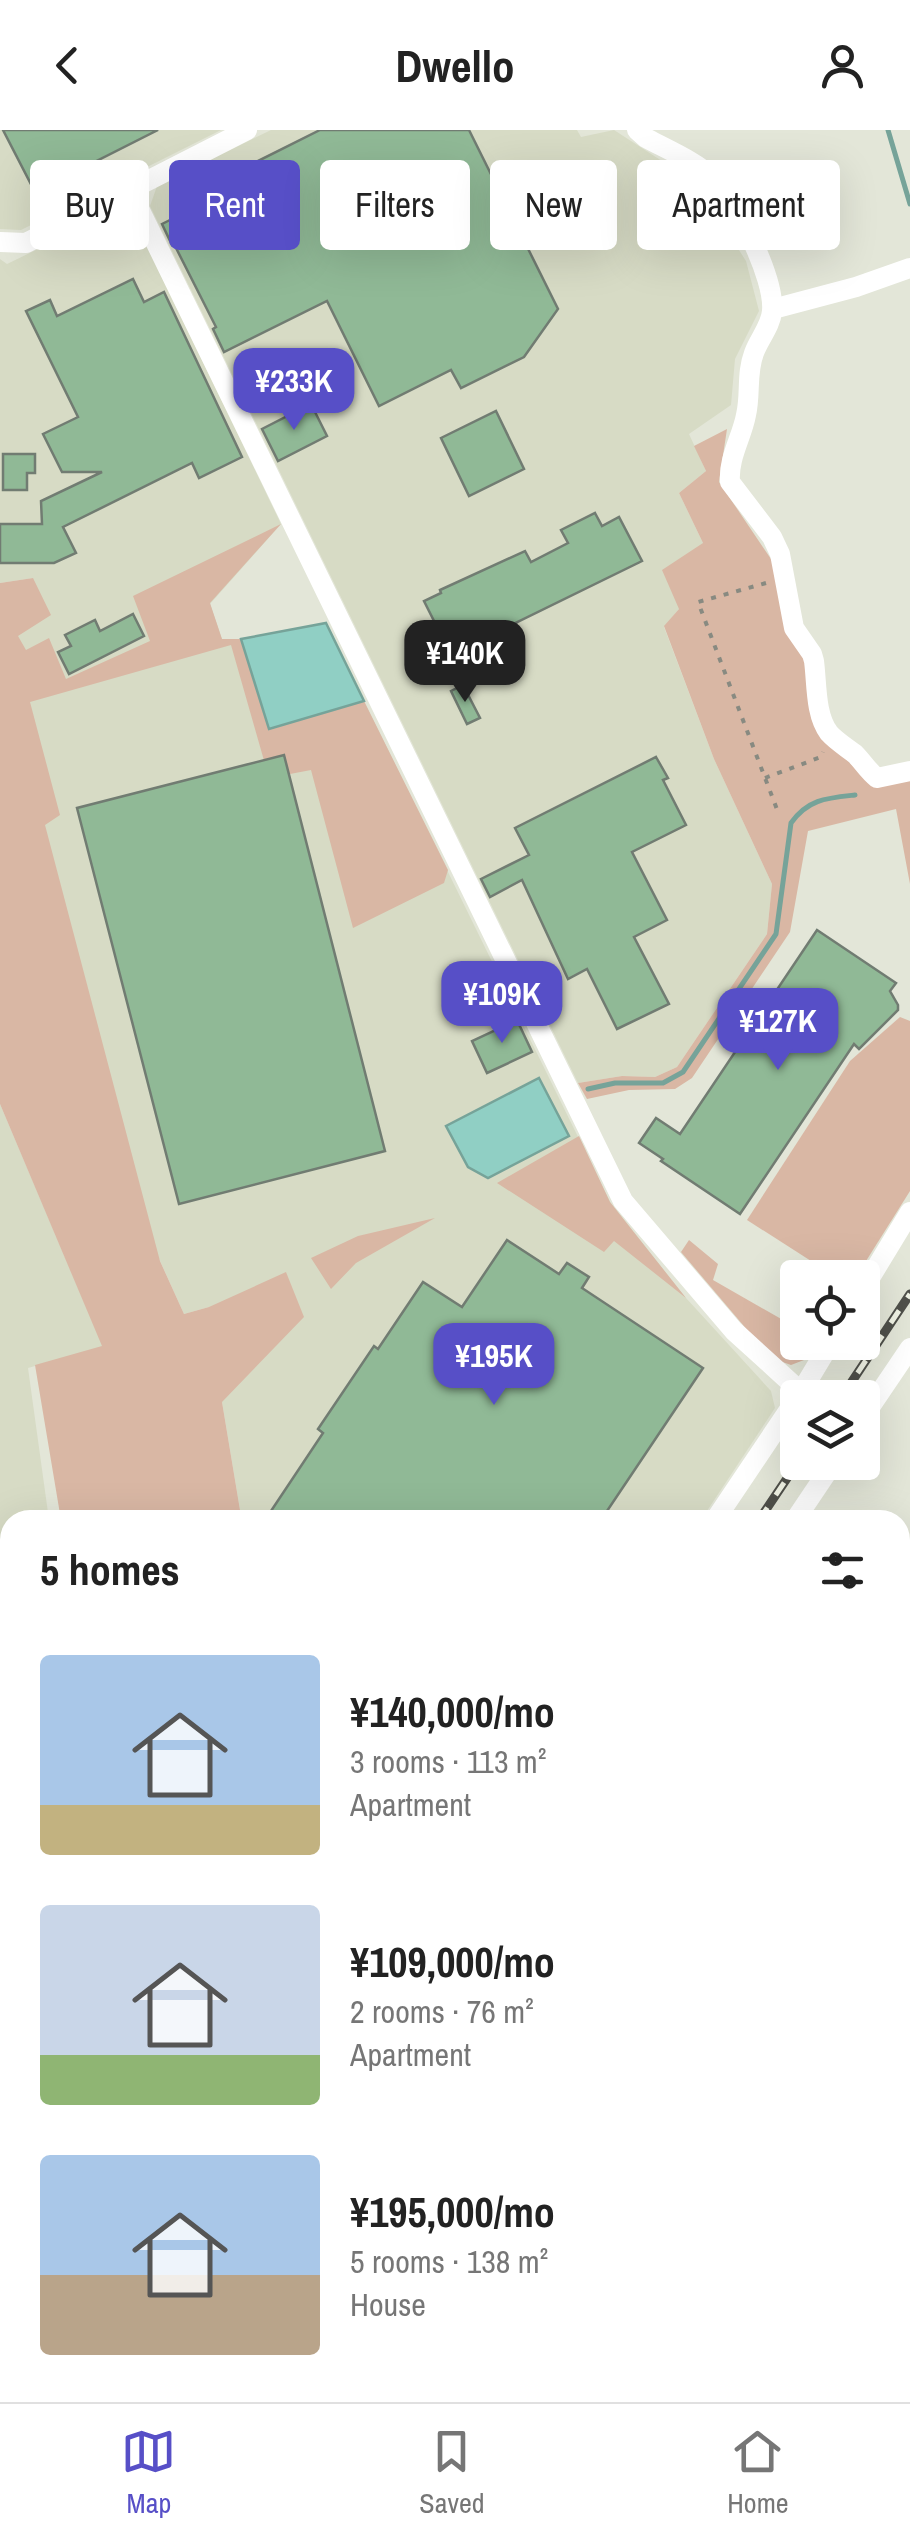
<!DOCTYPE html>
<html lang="en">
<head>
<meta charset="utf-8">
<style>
  :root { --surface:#fff; --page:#f2f2f2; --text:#222; --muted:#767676; --line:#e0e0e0; --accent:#574fc7 }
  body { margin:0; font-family:"Archivo Narrow",sans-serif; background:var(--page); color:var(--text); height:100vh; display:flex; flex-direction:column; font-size:38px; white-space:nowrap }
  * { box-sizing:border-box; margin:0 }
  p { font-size:32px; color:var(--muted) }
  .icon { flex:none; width:55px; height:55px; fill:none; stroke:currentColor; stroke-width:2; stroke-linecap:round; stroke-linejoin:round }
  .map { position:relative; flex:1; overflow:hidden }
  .panel { position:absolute; left:0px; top:1380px; width:910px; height:892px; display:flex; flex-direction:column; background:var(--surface); border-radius:30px 30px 0 0; box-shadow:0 10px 40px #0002 }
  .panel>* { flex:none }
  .top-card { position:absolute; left:30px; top:30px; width:850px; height:90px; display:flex; gap:20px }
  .tools { position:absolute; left:780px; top:1130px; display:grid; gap:20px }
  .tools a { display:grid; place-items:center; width:100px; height:100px; border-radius:10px; background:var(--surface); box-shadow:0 10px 40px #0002; font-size:50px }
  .price { position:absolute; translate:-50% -85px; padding:0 22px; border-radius:20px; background:var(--accent); color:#fff; font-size:32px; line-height:65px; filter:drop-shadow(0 2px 5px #0008) }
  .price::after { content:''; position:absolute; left:50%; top:60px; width:30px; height:22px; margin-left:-15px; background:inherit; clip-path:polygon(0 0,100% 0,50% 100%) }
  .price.selected { background:#222; color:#fff }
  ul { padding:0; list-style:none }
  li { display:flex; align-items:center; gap:30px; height:250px; padding:0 40px }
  li span { display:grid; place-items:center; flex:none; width:280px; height:200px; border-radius:10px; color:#555 }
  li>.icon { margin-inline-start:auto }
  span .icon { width:120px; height:120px; fill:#fffc; stroke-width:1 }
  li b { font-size:42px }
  h2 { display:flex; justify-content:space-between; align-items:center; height:120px; padding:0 40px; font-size:42px }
  .tag { padding:0 35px; border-radius:10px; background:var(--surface); box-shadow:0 10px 40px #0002; font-size:35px; line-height:90px }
  .tag.selected { background:var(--accent); color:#fff }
  header { display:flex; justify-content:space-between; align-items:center; height:130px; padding:0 40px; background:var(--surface); font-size:45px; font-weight:800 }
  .menu { display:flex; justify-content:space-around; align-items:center; height:140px; border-top:2px solid var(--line); background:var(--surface); font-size:28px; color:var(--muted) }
  .menu a { display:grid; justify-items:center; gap:5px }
  .menu .selected { color:var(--accent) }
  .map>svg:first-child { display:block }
</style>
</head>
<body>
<header><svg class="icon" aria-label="back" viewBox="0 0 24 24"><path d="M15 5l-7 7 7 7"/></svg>Dwello<svg class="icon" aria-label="person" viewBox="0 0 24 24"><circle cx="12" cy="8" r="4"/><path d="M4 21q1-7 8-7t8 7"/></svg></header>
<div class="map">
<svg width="910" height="2272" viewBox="0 0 910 2272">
  <rect width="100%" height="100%" fill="#e3e6d8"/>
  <g fill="#d7dbc5">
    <path d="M0 0H221L21 100 0 99Z"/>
    <path d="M271 0H577L581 7 614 0 696 53 746 131 759 181 735 229 731 275 689 304 706 341 679 363 703 413 679 479 664 497 714 629 772 754 767 804 677 937 655 947 622 946 578 953 150 76 157 56Z"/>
    <path d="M112 83 135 91 281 394 210 474 222 509H241L269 598 364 571 610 1072 686 1168 771 1261 775 1278 701 1390H239L241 1386 222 1272 209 1177 184 1184 44 873 0 517 33 448 0 453V129L7 134Z"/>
    <path d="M0 974 103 1217 28 1238 49 1390H10V1453L5 1460 10 1467V2053H0Z"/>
  </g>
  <g fill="#d9b7a4">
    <path d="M727 299 719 352 773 432 806 532 818 599 872 656 910 648V754L896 679 808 701 790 802 692 948 675 959 629 960 587 969 578 953 622 946 655 947 677 937 767 804 772 754 714 629 664 496 679 479 662 440 703 413 679 363 706 341 694 316Z"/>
    <path d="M281 394 210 473 222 509H241L270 598 364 571 448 740 444 753 353 798 311 640 269 648 231 515 30 572 60 685 45 695 160 1131 184 1184 209 1177 286 1142 304 1187 222 1272 241 1386 239 1390H61L35 1235 102 1216 0 974V453L33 448 51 485 18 506 26 520 49 508 66 549 150 511 133 466Z"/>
    <path d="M900 887 910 891V1061L856 1147H836L747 1090 850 931Z"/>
    <path d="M579 1006 610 1072 686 1168 614 1111 604 1122 497 1053Z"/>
    <path d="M435 1088 356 1133 331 1159 311 1128 358 1106Z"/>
    <path d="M689 1110 718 1134 713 1150 797 1198 798 1212 815 1213 804 1230 791 1235 771 1228 681 1122Z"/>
  </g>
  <g fill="#90cfc4" stroke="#76a399" stroke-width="2.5">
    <path d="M326 493 364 571 269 599 241 509Z"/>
    <path d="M539 948 569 1006 488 1048 468 1037 446 996Z"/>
  </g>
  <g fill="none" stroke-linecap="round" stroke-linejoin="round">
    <g stroke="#76a399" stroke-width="5">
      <path d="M888 0 910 74"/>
      <path d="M588 959 615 953H663L683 942 776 804 791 693C808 669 827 668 855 665"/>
    </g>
    <g stroke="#90cfc4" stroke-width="32">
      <path d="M0 2137 10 2138"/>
      <path d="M900 2246H910"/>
    </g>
  </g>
  <g fill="#90b996" stroke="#717c72" stroke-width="2.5">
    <path d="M3 0H158L35 62Z"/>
    <path d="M320 0H469L558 179 524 227 461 258 451 240 379 276 327 171 224 222 213 199 216 197 174 114 172 115 162 94 182 84 176 72Z"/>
    <path d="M133 149 144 172 164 162 242 327 199 348 192 333 63 397 76 423 54 433H0V394H42L41 371 102 342H62L43 304 78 287 26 181 50 170 57 186Z"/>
    <path d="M311 274 327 306 278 331 262 299Z"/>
    <path d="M496 281 524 339 469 366 441 308Z"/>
    <path d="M3 324H35V343H27V360H3Z"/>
    <path d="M595 383 602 396 619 387 642 431 444 528 428 494 434 491 424 471 441 463 440 460 525 421 531 432 568 413 561 400Z"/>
    <path d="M133 484 144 506 69 544 58 522 71 516 65 505 95 490 100 501Z"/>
    <path d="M463 555 480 588 467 594 451 561Z"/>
    <path d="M284 625 385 1021 179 1074 77 678Z"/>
    <path d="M656 627 668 648 663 650 686 695 632 722 667 790 634 807 669 874 617 899 587 839 568 849 522 750 490 767 481 749 529 725 515 698Z"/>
    <path d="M817 800 896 853 890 861 898 875V880L859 919 854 914 740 1084 661 1031 663 1029 639 1013 656 988 680 1004Z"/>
    <path d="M517 890 532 922 487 943 472 911Z"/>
    <path d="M507 1110 559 1144 567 1133 589 1147 582 1158 703 1238 601 1390H265L323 1303 318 1299 374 1216 378 1219 423 1152 462 1177Z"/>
  </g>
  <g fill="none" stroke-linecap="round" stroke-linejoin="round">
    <g stroke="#888a81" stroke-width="4" stroke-dasharray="5 8" stroke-linecap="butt">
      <path d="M766 453 698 472 778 682"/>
      <path d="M765 648 821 627 823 622"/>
      <path d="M0 2158 10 2159"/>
    </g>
    <g stroke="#fff" stroke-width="20">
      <path d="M637 0 646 8C668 20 695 31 713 48 736 71 775 148 772 181 771 196 759 209 754 223 746 244 751 264 746 285 742 307 728 328 730 352L772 407 780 424 794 498 812 524 814 531C817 553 815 585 829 603 836 611 846 617 855 624 863 632 868 641 877 648L910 641"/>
      <path d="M130 60 623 1071 734 1201 801 1262"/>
      <path d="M0 112 26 113 247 0"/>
      <path d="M773 179 856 157 910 138"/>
      <path d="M862 1161 910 1082"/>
      <path d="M862 1289 910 1218"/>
      <path d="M715 1390 801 1262 831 1212"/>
      <path d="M795 1390 834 1332"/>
      <path d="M900 1517 910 1524"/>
      <path d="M900 1926 910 1911"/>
      <path d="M900 2002 910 2009"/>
      <path d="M0 2115 10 2116"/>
      <path d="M285 2262 289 2272"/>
      <path d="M646 2262 648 2272"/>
      <path d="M134 2272 140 2262"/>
      <path d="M220 2272 226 2262"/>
    </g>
    <defs>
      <g id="rail">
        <path d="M841 1268 910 1164"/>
        <path d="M759 1390 798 1332"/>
        <path d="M185 2272 191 2262"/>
      </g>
    </defs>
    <use href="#rail" stroke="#4f504a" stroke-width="9"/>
    <use href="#rail" stroke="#f0f3e5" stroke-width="5" stroke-dasharray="15" stroke-linecap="butt"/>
  </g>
</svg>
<div class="tools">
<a><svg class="icon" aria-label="locate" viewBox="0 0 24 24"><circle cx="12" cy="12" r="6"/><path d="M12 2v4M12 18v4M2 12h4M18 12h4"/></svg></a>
<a><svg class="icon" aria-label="layers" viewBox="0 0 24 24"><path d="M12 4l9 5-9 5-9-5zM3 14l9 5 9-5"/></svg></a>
</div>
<b class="price" style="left:294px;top:303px">¥233K</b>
<b class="price selected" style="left:465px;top:575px">¥140K</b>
<b class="price" style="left:502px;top:916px">¥109K</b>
<b class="price" style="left:778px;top:943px">¥127K</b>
<b class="price" style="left:494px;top:1278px">¥195K</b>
<div class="top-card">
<a class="tag">Buy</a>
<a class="tag selected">Rent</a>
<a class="tag">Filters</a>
<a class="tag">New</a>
<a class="tag">Apartment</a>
</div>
<section class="panel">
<h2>5 homes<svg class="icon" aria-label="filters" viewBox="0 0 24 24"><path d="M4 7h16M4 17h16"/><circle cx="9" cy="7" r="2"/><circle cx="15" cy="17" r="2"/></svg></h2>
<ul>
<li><span style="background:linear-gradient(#a9c7e8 75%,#c2b280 0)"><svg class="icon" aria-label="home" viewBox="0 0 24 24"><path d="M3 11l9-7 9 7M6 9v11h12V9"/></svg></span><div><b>¥140,000/mo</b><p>3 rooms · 113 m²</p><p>Apartment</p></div></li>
<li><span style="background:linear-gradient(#c9d6e8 75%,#8fb573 0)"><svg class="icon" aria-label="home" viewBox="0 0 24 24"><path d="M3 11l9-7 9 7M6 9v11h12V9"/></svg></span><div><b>¥109,000/mo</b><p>2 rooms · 76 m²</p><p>Apartment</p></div></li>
<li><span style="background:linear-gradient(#a9c7e8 60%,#b9a48a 0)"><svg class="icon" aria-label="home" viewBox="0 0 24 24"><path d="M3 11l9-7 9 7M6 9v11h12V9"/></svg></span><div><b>¥195,000/mo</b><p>5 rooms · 138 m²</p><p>House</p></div></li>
</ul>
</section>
</div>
<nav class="menu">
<a class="selected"><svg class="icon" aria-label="map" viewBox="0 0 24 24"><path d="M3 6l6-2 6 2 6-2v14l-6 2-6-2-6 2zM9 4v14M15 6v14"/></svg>Map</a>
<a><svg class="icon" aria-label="saved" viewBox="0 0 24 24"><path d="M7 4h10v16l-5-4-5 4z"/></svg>Saved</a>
<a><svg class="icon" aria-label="home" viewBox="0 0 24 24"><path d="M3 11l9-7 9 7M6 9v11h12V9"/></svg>Home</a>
</nav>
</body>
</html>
